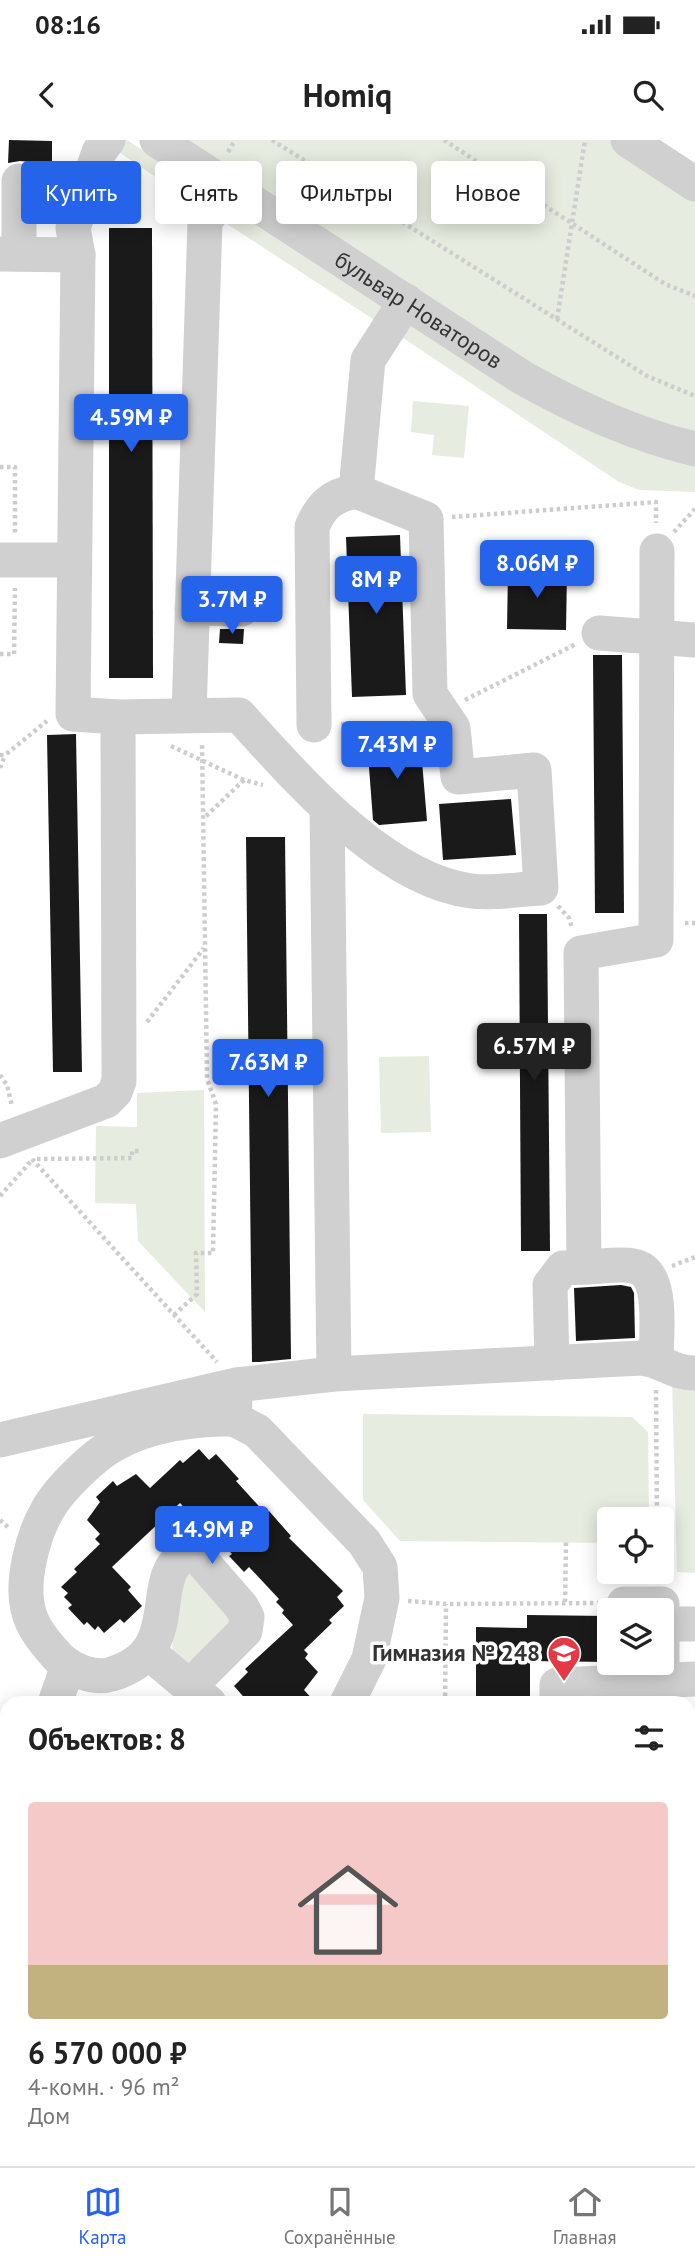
<!DOCTYPE html>
<html lang="ru">
<head>
<meta charset="utf-8">
<style>
  :root { --surface:#fff; --page:#f6f6f6; --text:#222; --muted:#767676; --line:#e0e0e0; --accent:#2563eb }
  body { margin:0; font-family:"PT Sans",sans-serif; background:var(--page); color:var(--text); height:100vh; display:flex; flex-direction:column; font-size:26px; white-space:nowrap }
  * { box-sizing:border-box; margin:0 }
  p { font-size:23px; color:var(--muted) }
  .icon { flex:none; width:38px; height:38px; fill:none; stroke:currentColor; stroke-width:2; stroke-linecap:round; stroke-linejoin:round }
  .map { position:relative; flex:1; overflow:hidden }
  .panel { position:absolute; left:0px; top:1556px; width:696px; height:471px; display:flex; flex-direction:column; background:var(--surface); border-radius:21px 21px 0 0; box-shadow:0 4px 18px #0003 }
  .panel>* { flex:none }
  .banner { position:absolute; left:21px; top:21px; width:654px; height:63px; display:flex; gap:14px }
  .controls { position:absolute; left:597px; top:1367px; display:grid; gap:14px }
  .controls a { display:grid; place-items:center; width:77px; height:77px; border-radius:7px; background:var(--surface); box-shadow:0 4px 18px #0003; font-size:35px }
  .price { position:absolute; translate:-50% -60px; padding:0 16px; border-radius:7px; background:var(--accent); color:#fff; font-size:23px; line-height:46px; filter:drop-shadow(0 2px 4px #0008) }
  .price::after { content:''; position:absolute; left:50%; top:42px; width:21px; height:16px; margin-left:-10px; background:inherit; clip-path:polygon(0 0,100% 0,50% 100%) }
  .price.selected { background:#222; color:#fff }
  ul { padding:0; list-style:none }
  li { display:grid; align-content:center; gap:14px; height:371px; padding:0 28px }
  li+li { border-top:2px solid var(--line) }
  li span { display:grid; place-items:center; height:217px; border-radius:7px; color:#555 }
  li>.icon { margin-inline-start:auto }
  span .icon { width:126px; height:126px; fill:#fffc; stroke-width:1 }
  li b { font-size:30px }
  h2 { display:flex; justify-content:space-between; align-items:center; height:84px; padding:0 28px; font-size:30px }
  .pill { padding:0 24px; border-radius:7px; background:var(--surface); box-shadow:0 4px 18px #0003; font-size:24px; line-height:63px }
  .pill.selected { background:var(--accent); color:#fff }
  .status { display:flex; justify-content:space-between; align-items:center; height:49px; padding:0 35px; background:var(--surface); direction:ltr }
  .status svg { height:19px; fill:currentColor }
  header { display:flex; justify-content:space-between; align-items:center; height:91px; padding:0 28px; background:var(--surface); font-size:32px; font-weight:700 }
  .tab-bar { display:flex; justify-content:space-around; align-items:center; height:98px; border-top:2px solid var(--line); background:var(--surface); font-size:19px; color:var(--muted) }
  .tab-bar a { display:grid; justify-items:center; gap:4px }
  .tab-bar .selected { color:var(--accent) }
  .map>svg:first-child { display:block }
</style>
</head>
<body>
<div class="status"><b>08:16</b><svg viewBox="0 0 49 12"><path d="M0 12V9h3v3zM5 12V6h3v6zM10 12V3h3v9zM15 12V0h3v12zM26 1h20v11H26zM47 4h2v5h-2z"/></svg></div>
<header><svg class="icon" aria-label="back" viewBox="0 0 24 24"><path d="M15 5l-7 7 7 7"/></svg>Homiq<svg class="icon" aria-label="search" viewBox="0 0 24 24"><circle cx="10" cy="10" r="6"/><path d="M15 15l6 6"/></svg></header>
<div class="map">
<svg width="695" height="2026" viewBox="0 0 695 2026">
  <rect width="100%" height="100%" fill="#fff"/>
  <g fill="#e6ecdf">
    <path d="M114 0H127L197 46 188 59 110 6Z"/>
    <path d="M189 0H612L695 54V292L592 260 532 225Z"/>
    <path d="M229 68 383 168 379 183 221 80Z"/>
    <path d="M409 184C506 247 580 297 695 324V352L639 350 619 342 397 194Z"/>
    <path d="M413 261 469 266 464 318 432 315 434 295 411 292Z"/>
    <path d="M429 916 431 992 381 993 379 917Z"/>
    <path d="M204 950 205 1172 138 1101 136 1064 95 1063 96 986 137 987V953Z"/>
    <path d="M672 1238H695V1433L677 1432Z"/>
    <path d="M363 1274 632 1277 648 1292 649 1379H609V1403L400 1401 363 1360Z"/>
    <path d="M187 1425 233 1483 190 1525 175 1518 172 1509 179 1434Z"/>
  </g>
  <g fill="#1a1a1a">
    <path d="M9 0 52 1V24L20 21 8 23Z"/>
    <path d="M109 88H152L153 538H109Z"/>
    <path d="M400 395 406 555 352 557 346 397Z"/>
    <path d="M508 430 567 432 566 490 507 489Z"/>
    <path d="M220 489H244L243 504 219 503Z"/>
    <path d="M593 515H622L624 773H595Z"/>
    <path d="M76 594 82 932H53L47 595Z"/>
    <path d="M420 597 427 681 379 685 373 680 367 601Z"/>
    <path d="M511 659 516 715 443 720 439 664Z"/>
    <path d="M246 697H285L291 1219 259 1222H252Z"/>
    <path d="M519 774H547L550 1111H521Z"/>
    <path d="M621 1145 631 1147 634 1153 635 1198 576 1201 574 1148Z"/>
    <path d="M199 1309 209 1320 216 1314 239 1339 236 1341 266 1374 269 1371 291 1396 289 1398 343 1451 337 1457 344 1466 329 1480 332 1483 304 1510 308 1514 305 1518 318 1532 304 1550 316 1563H249L234 1546 248 1532 245 1529 293 1485 282 1473 284 1470 276 1462 279 1459 249 1427 244 1432 229 1416 232 1414 224 1405 226 1403 197 1371 192 1376 180 1363 112 1427 131 1447 128 1450 142 1466 124 1483 120 1479 104 1493 98 1486 95 1490 87 1482 84 1485 68 1468 72 1465 64 1457 68 1453 61 1447 77 1432 74 1429 100 1404 95 1399 100 1394 87 1380 100 1362 96 1357 113 1341 117 1346 136 1334 150 1348 180 1320 183 1323Z"/>
    <path d="M527 1475 608 1476 609 1522 530 1521V1563H476V1487L527 1488Z"/>
  </g>
  <g fill="none" stroke-linecap="round" stroke-linejoin="round">
    <g stroke="#cdcdcd" stroke-width="4.5" stroke-dasharray="3.5 3.5" stroke-linecap="butt">
      <path d="M272 0 647 236 695 256"/>
      <path d="M444 0 665 144 695 156"/>
      <path d="M228 12 235 0"/>
      <path d="M557 179 585 0"/>
      <path d="M0 327H15V394"/>
      <path d="M452 377 656 362V383"/>
      <path d="M674 392 695 369"/>
      <path d="M0 514H14L15 448"/>
      <path d="M465 560 576 504"/>
      <path d="M341 584 417 583"/>
      <path d="M171 606 244 640 263 645"/>
      <path d="M0 615H5L47 581"/>
      <path d="M0 628 5 615"/>
      <path d="M206 676 244 640"/>
      <path d="M558 766 569 778 572 788"/>
      <path d="M685 783H695"/>
      <path d="M147 882 204 808"/>
      <path d="M0 935 7 945 12 966"/>
      <path d="M32 1019 217 1222"/>
      <path d="M37 1019 132 1018V1011H140"/>
      <path d="M0 1056 32 1020"/>
      <path d="M672 1126 695 1117"/>
      <path d="M174 1175 197 1154 196 1113H213L216 964 207 939 202 602"/>
      <path d="M656 1250 657 1379"/>
      <path d="M0 1380 10 1389"/>
      <path d="M408 1461 446 1464 599 1463"/>
      <path d="M565 1462 566 1402"/>
      <path d="M445 1563 446 1464"/>
      <path d="M0 1638 7 1645"/>
      <path d="M0 1715 7 1711"/>
      <path d="M690 1980H695"/>
      <path d="M0 2007H7"/>
      <path d="M411 2026 417 2020"/>
      <path d="M469 2026V2020"/>
    </g>
    <g stroke="#d0d0d0" stroke-width="35">
      <path d="M108 0 99 12 73 88 78 115 73 574 118 577 239 575C297 638 382 739 471 751 493 754 519 749 541 748L534 630 458 637 453 588 430 554 426 379 356 351 368 220 406 161"/>
      <path id="s1" d="M157 0 523 238C579 269 633 294 695 309"/>
      <path d="M628 0 695 44"/>
      <path d="M19 41V114"/>
      <path d="M0 114 78 115"/>
      <path d="M0 420H74"/>
      <path d="M192 468 242 469"/>
      <path d="M599 493 695 500"/>
      <path d="M189 574 205 82 228 46"/>
      <path d="M314 585 312 387C322 364 332 356 356 351"/>
      <path d="M327 668 334 1234"/>
      <path d="M0 1001 106 961 115 952 119 941 118 577"/>
      <path d="M584 1127C599 1127 618 1123 633 1126 665 1131 656 1194 656 1219"/>
      <path d="M552 1223 550 1145 563 1128 584 1127 581 813 656 800 657 411"/>
      <path d="M235 1258 234 1279 257 1291 364 1402 380 1427 382 1458 369 1519 347 1563"/>
      <path d="M0 1300 236 1245 334 1234 641 1218C664 1220 671 1233 695 1233"/>
      <path d="M624 1464H662V1548L654 1560"/>
      <path d="M662 1484H695"/>
      <path d="M149 1513 209 1563"/>
      <path d="M189 1547 245 1491 247 1477 241 1466 199 1418 187 1413C143 1437 188 1511 112 1534 94 1540 72 1530 59 1518 46 1504 32 1488 28 1469 21 1441 33 1395 47 1371 58 1350 94 1315 115 1304 148 1285 196 1278 234 1279"/>
      <path d="M55 1563 68 1526"/>
      <path d="M557 1563V1545L695 1539"/>
      <path d="M0 1606 7 1607"/>
      <path d="M0 1775 7 1778"/>
      <path d="M0 1907H7"/>
      <path d="M69 2026 73 2020"/>
      <path d="M572 2026V2020"/>
    </g>
  </g>
  <defs>
    <symbol id="school-pin" viewBox="-11 -11 22 30"><path d="M0 17L-7.5 6A9.5 9.5 0 1 1 7.5 6Z" fill="#e63946" stroke="#fff"/><path d="M0-5L7-2L0 1L-7-2ZM-4 1L0 2.5L4 1V4Q0 6-4 4Z" fill="#fff"/></symbol>
  </defs>
  <g fill-rule="evenodd">
    <use href="#school-pin" x="545" y="1494" width="38" height="52"/>
  </g>
  <g text-anchor="middle" stroke-width="7" stroke-linejoin="round" paint-order="stroke">
    <g font-size="23" fill="#333" stroke="#fff">
      <text dy="8" stroke="none"><textPath href="#s1" startOffset="312">бульвар Новаторов</textPath></text>
    </g>
    <g font-size="23" font-weight="bold" fill="#333" stroke="#fff" text-anchor="end">
      <text x="540" y="1521">Гимназия № 248</text>
    </g>
  </g>
</svg>
<div class="controls">
<a><svg class="icon" aria-label="locate" viewBox="0 0 24 24"><circle cx="12" cy="12" r="6"/><path d="M12 2v4M12 18v4M2 12h4M18 12h4"/></svg></a>
<a><svg class="icon" aria-label="layers" viewBox="0 0 24 24"><path d="M12 4l9 5-9 5-9-5zM3 14l9 5 9-5"/></svg></a>
</div>
<b class="price" style="left:131px;top:314px">4.59M ₽</b>
<b class="price" style="left:537px;top:460px">8.06M ₽</b>
<b class="price" style="left:376px;top:476px">8M ₽</b>
<b class="price" style="left:232px;top:496px">3.7M ₽</b>
<b class="price" style="left:397px;top:641px">7.43M ₽</b>
<b class="price selected" style="left:534px;top:943px">6.57M ₽</b>
<b class="price" style="left:268px;top:959px">7.63M ₽</b>
<b class="price" style="left:212px;top:1426px">14.9M ₽</b>
<div class="banner">
<a class="pill selected">Купить</a>
<a class="pill">Снять</a>
<a class="pill">Фильтры</a>
<a class="pill">Новое</a>
</div>
<section class="panel">
<h2>Объектов: 8<svg class="icon" aria-label="filters" viewBox="0 0 24 24"><path d="M4 7h16M4 17h16"/><circle cx="9" cy="7" r="2"/><circle cx="15" cy="17" r="2"/></svg></h2>
<ul>
<li><span style="background:linear-gradient(#f6c9c9 75%,#c2b280 0)"><svg class="icon" aria-label="home" viewBox="0 0 24 24"><path d="M3 11l9-7 9 7M6 9v11h12V9"/></svg></span><div><b>6 570 000 ₽</b><p>4-комн. · 96 m²</p><p>Дом</p></div></li>
</ul>
</section>
</div>
<nav class="tab-bar">
<a class="selected"><svg class="icon" aria-label="map" viewBox="0 0 24 24"><path d="M3 6l6-2 6 2 6-2v14l-6 2-6-2-6 2zM9 4v14M15 6v14"/></svg>Карта</a>
<a><svg class="icon" aria-label="saved" viewBox="0 0 24 24"><path d="M7 4h10v16l-5-4-5 4z"/></svg>Сохранённые</a>
<a><svg class="icon" aria-label="home" viewBox="0 0 24 24"><path d="M3 11l9-7 9 7M6 9v11h12V9"/></svg>Главная</a>
</nav>
</body>
</html>
